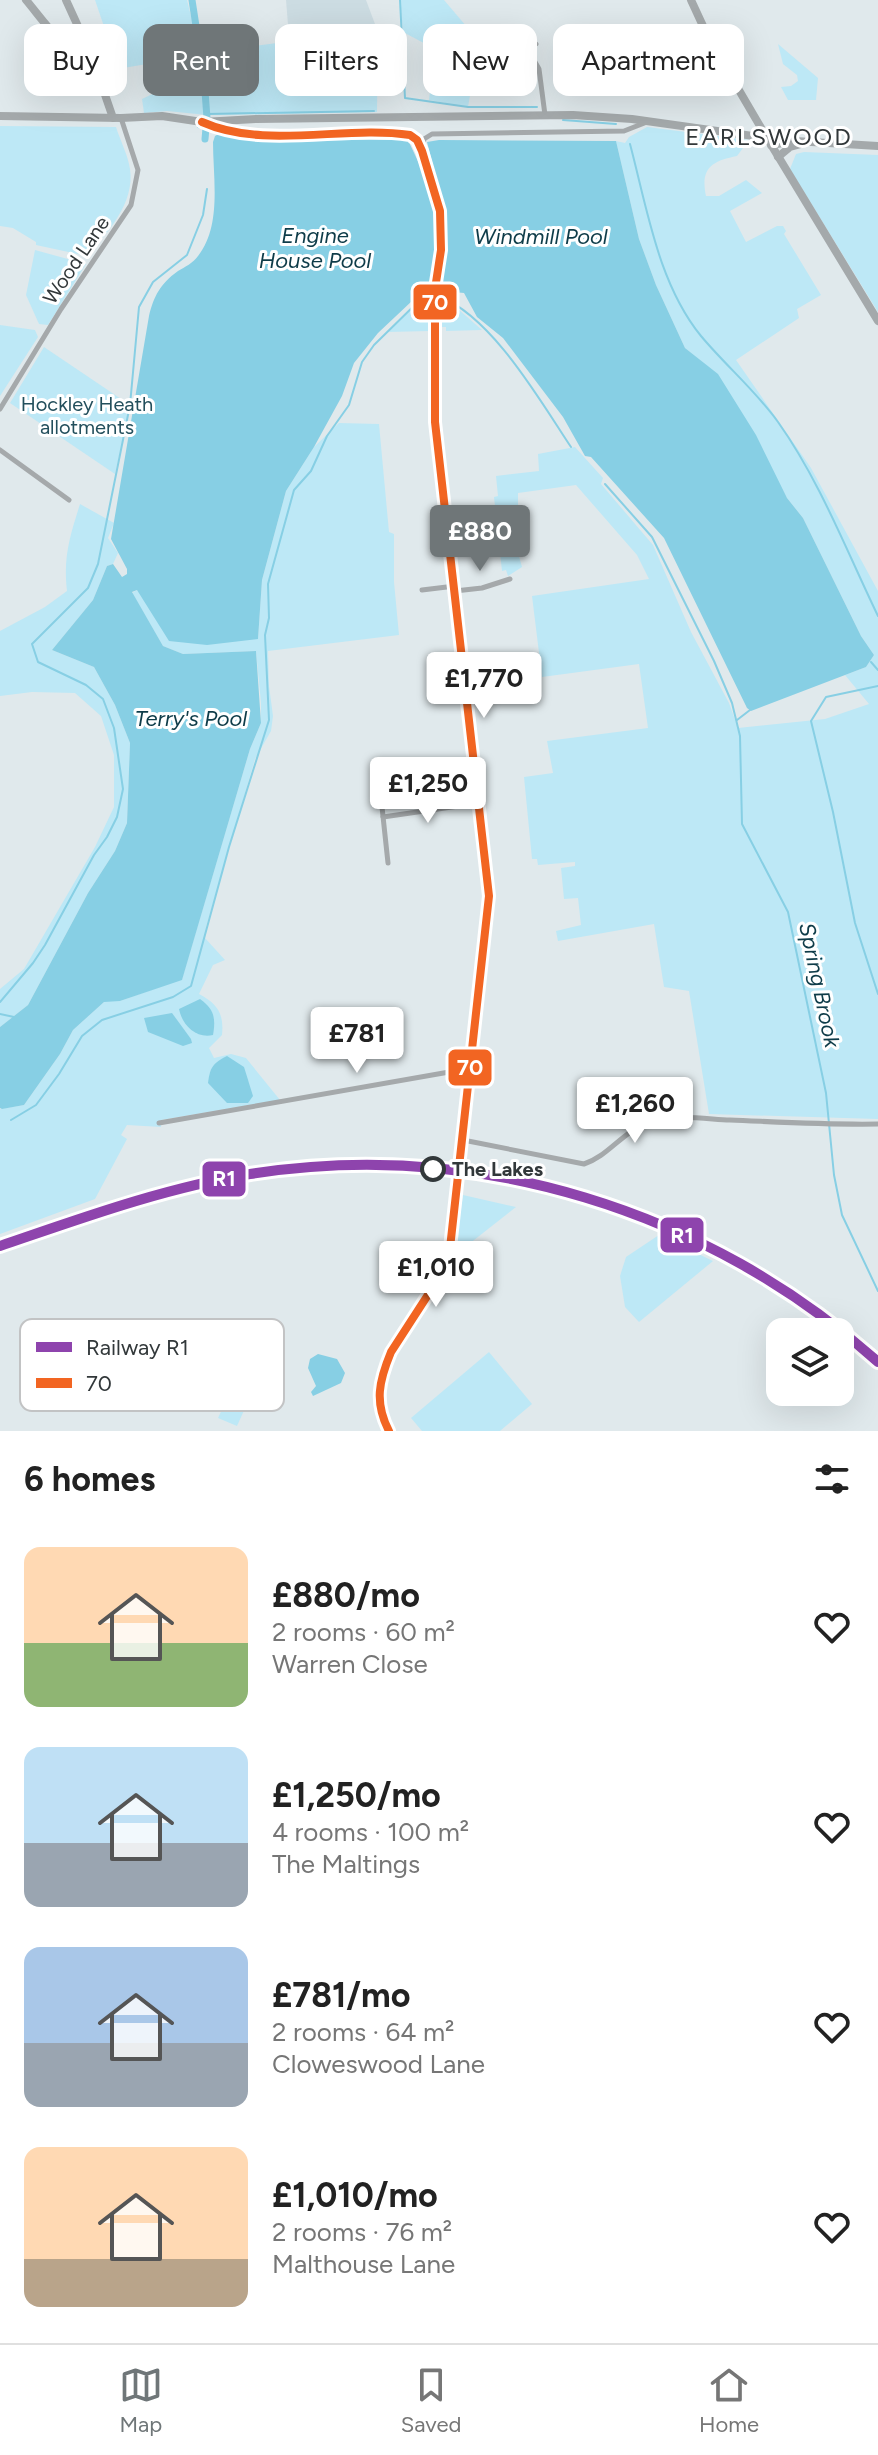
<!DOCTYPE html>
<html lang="en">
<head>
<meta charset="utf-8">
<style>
  :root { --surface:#fff; --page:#f2f2f2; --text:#222; --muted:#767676; --line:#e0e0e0; --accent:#6f7678 }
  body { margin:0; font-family:Figtree,sans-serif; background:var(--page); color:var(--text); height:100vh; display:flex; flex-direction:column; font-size:30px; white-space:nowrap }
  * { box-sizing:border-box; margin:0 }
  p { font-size:26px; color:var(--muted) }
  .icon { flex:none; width:44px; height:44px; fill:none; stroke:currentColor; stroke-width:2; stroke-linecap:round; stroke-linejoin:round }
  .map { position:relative; height:1431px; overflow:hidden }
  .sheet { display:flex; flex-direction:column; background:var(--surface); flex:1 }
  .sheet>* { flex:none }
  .hud { position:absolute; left:24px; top:24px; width:830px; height:72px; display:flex; gap:16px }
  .controls { position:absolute; left:766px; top:1318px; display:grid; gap:16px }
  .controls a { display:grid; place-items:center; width:88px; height:88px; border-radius:16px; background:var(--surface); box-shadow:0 8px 32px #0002; font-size:40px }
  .price { position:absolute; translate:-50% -68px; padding:0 18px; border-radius:8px; background:#fff; color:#222; font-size:26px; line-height:52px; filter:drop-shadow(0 2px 4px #0008) }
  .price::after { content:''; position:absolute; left:50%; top:48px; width:24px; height:18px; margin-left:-12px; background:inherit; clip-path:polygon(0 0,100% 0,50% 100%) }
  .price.current { background:var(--accent); color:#fff }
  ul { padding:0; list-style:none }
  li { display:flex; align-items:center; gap:24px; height:200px; padding:0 24px }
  li span { display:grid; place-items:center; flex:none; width:224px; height:160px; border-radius:16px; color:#555 }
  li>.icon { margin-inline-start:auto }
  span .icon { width:96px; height:96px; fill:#fffc; stroke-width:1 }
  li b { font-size:34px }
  h2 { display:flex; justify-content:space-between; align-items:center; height:96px; padding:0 24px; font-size:34px }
  .chip { padding:0 28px; border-radius:16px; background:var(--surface); box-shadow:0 8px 32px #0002; font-size:28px; line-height:72px }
  .chip.current { background:var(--accent); color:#fff }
  .menu { display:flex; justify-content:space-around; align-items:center; height:112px; border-top:2px solid var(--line); background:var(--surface); font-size:22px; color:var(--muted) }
  .menu a { display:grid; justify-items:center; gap:4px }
  .menu .current { color:var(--accent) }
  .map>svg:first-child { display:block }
</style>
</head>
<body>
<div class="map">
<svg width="878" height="1431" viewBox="0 0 878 1431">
  <rect width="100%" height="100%" fill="#e0e9ec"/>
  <path fill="#ccdce2" d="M286 0H366L378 32 289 37Z"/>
  <g fill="#bde8f6">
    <path d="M95 0H187L200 53 285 42 289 37 378 32 377 112 207 115 167 111 144 113 142 99 165 88 161 74 167 72 165 61 123 68 112 50Z"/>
    <path d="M400 0H444L472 33 462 46 472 84 468 107 429 100 435 49 403 32Z"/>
    <path d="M778 44 818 78 816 100H788L781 87 791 86 798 81 797 75 783 64Z"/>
    <path d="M0 126 116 127C120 140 128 155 130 169 135 203 108 232 87 256L36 245V242L13 228 0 226Z"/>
    <path d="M647 127 749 140 737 156C712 161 700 168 706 196H719L746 180 762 193 730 211 746 242 777 226H783L786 231 784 234 821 295 797 309 799 318 736 360 811 468 878 591V1119L709 1114 689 991 664 987 654 924 558 941 556 931 581 925 578 898 564 899 561 868 575 866V862L538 865 537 859H532L524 777 553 773 547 741 648 728 639 664 542 677 532 596 649 579 637 555 576 485 518 493V510L513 516 512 529 506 530V536L513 535 522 567 508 576 506 570 502 571 494 497 498 496 496 476 539 471 538 454 575 447 603 478 601 484 653 545 691 632 729 703 738 728 825 719 869 704 845 675 866 667 874 655 861 636 803 518 787 498 718 375 685 348 656 285 639 239 616 141 625 143 629 137Z"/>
    <path d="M804 152 878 155V312L790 169 796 154Z"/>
    <path d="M35 250 86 264 48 325 39 324 26 295Z"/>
    <path d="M431 296 430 331 387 332 425 297Z"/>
    <path d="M440 297 450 302 482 330 446 331V327H441Z"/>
    <path d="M0 325 35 330 38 337 0 396Z"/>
    <path d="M44 347 130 405 115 474 10 403Z"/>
    <path d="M339 423 379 424 389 532 394 534V582L399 635 268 651 269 686 273 716 271 731 255 759 206 927 205 938 225 960 213 965 199 994C218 1004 224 1014 222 1035L209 1048 214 1058 231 1054 246 1058 280 1100 161 1120V1127L127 1125 121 1135 127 1139 95 1199 0 1234V1109L24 1105 60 1054 73 1030 105 1001H120L182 979 250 749 261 723V703L256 651 183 654 163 646 132 593 137 590 258 639 262 580 286 491 314 447Z"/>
    <path d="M80 504 114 523 108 538 118 553 113 564 107 566 93 600 52 650 94 667 115 705 130 743 127 823 115 851 88 893 28 1005 0 1027V989L24 969 95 847 114 807V755L101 716 75 693 32 692 0 696V631L45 607 67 591C63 557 70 536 80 504Z"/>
    <path d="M463 1195 516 1207 469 1244H456Z"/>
    <path d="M659 1235 713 1261 639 1322 625 1307 620 1276 626 1257Z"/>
    <path d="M489 1352 532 1404 500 1431H422L411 1418Z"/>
    <path d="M237 1378 255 1386 237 1426 218 1418Z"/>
  </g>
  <g fill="#87cfe4">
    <path d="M220 133 266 139 408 140 429 185 436 217V254L430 284 378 333 354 363 342 396 314 447 286 491 262 580 258 639 207 645 169 641 137 590 132 592 163 646 183 654 256 651 261 723 250 749 182 980 120 1001 104 1002 73 1030 60 1054 24 1105 2 1109 0 1108V1027L28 1005 88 893 115 851 127 823 130 743 115 705 94 667 52 650 93 600 107 566 113 564 122 577 127 574V569L111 539 149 316C154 296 160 284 178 271 185 267 193 263 198 256 222 226 213 178 213 142L215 136Z"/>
    <path d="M439 140 616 141 639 239 656 285 685 348 718 374 756 435 787 498 803 518 861 636 874 655 866 667 751 711 747 708 664 538 591 457 585 456 563 417 503 338 477 317 464 293 444 291 439 287 446 246 443 205 427 142Z"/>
    <path d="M200 999C214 1009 216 1018 213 1035 196 1039 182 1025 179 1009Z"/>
    <path d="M172 1013 191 1039 192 1043 183 1046 148 1032 144 1018Z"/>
    <path d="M227 1056 244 1067 253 1096 248 1103H227L208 1083C210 1067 213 1063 227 1056Z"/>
    <path d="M318 1354 337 1359 345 1373 341 1383 313 1396 311 1392 316 1386 308 1368 310 1359Z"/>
  </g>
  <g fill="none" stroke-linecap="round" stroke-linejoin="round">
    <g stroke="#87cfe4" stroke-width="2">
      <path d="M400 0 405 98 468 107H537"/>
      <path d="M207 114 374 111"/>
      <path d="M563 120 616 124"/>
      <path d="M198 127 206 129"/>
      <path d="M630 144C647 208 658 283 701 336 726 366 756 391 778 422 820 481 847 552 878 616"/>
      <path d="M439 296C493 318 539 399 571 447"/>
      <path d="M605 484 652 537 714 661 732 703 740 736 742 824 788 912 826 1093 834 1175 842 1215 878 1291"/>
      <path d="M871 662 878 670"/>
      <path d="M878 686 826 697 811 721 833 812 855 923 878 994"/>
      <path d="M737 720 750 710"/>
      <path d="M0 1002 33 963 45 945 94 855 107 837 117 817 123 789 114 728 103 699 86 685 38 662 32 644 88 588 98 564 130 405 139 307 153 282 187 255 203 215 207 189"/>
      <path d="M0 1014 14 1017"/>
      <path d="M11 1120 36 1105 59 1074 82 1036 102 1020 173 997 191 986 229 847 269 720 265 635 269 618 268 584 294 490 311 471 327 436 349 405 362 362 374 345 425 295H432"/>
    </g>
    <g stroke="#87cfe4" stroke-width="7">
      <path d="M192 0 204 78 207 118"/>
      <path d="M205 139 206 128"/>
    </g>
    <g stroke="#a5a9ab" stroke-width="5">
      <path d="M527 48 539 69 545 115"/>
      <path d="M515 52 536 44"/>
      <path d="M206 124 216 128 271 135H410L417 140 422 151 440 211 441 250 435 289V422L489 896 449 1257 446 1267 391 1352C379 1381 374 1402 389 1431"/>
      <path d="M422 150 424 139 432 134 624 131 647 122"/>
      <path d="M0 409 61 309 131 205 138 170 121 118"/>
      <path d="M0 450 69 500"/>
      <path d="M422 590 455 586"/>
      <path d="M455 591 482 588 510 579"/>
      <path d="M382 807 388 863"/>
      <path d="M383 817 479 803"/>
      <path d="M159 1123 472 1068"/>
      <path d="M463 1140 584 1164C609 1156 623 1130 651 1122 676 1114 705 1119 730 1120 780 1122 829 1125 878 1124"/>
    </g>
    <g stroke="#a4a9ab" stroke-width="8">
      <path d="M26 0C43 20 64 54 92 57"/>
      <path d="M66 0 92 57 113 118"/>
      <path d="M691 0 709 39 767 138 878 321"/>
      <path d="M0 116 121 118 162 116 202 122 256 119 573 115 632 119 767 138"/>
      <path d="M771 145 795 141 878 146"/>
      <path d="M778 157 790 147 801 144"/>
    </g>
    <defs>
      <path id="bus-1" d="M202 122C265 150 344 125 410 135L417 140 422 151 440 211 441 250 435 289V422L489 896 449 1257 446 1267 391 1352C379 1381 374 1402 389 1431"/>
    </defs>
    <use href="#bus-1" stroke="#fff" stroke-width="14"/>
    <use href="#bus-1" stroke="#f26522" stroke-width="8"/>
    <defs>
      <path id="rail-1" d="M0 1246C82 1218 164 1188 250 1174 476 1138 708 1210 878 1362"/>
    </defs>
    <use href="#rail-1" stroke="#fff" stroke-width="16"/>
    <use href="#rail-1" stroke="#8e44ad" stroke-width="10"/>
  </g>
  <circle fill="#fff" stroke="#32383a" stroke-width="4" cx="433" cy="1169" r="11"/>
  <g text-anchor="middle" stroke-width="6" stroke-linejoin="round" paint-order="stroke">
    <g font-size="20" fill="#32383a" stroke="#fff">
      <text transform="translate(76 260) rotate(-56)" y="7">Wood Lane</text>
    </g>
    <g font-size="20" fill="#234f5c" stroke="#fff">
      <text x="87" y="411">Hockley Heath<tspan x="87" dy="23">allotments</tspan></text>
    </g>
    <g font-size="20" font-weight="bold" fill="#32383a" stroke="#fff" text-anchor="start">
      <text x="452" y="1176">The Lakes</text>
    </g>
    <g font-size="22" font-style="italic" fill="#0e3c49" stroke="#fff">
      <text x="315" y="243">Engine<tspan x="315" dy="25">House Pool</tspan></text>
      <text x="541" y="244">Windmill Pool</text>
      <text x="191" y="726">Terry's Pool</text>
      <text transform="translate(820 985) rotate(78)" y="8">Spring Brook</text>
    </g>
    <g font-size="24" letter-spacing="2" fill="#32383a" stroke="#fff">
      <text x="769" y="145">EARLSWOOD</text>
    </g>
  </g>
  <rect x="20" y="1319" width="264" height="92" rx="12" fill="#fff" stroke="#c2c3c4" stroke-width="2"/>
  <rect x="36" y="1342" width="36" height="10" fill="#8e44ad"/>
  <rect x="36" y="1378" width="36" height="10" fill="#f26522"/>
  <g font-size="22" fill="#32383a">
    <text x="86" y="1355">Railway R1</text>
    <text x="86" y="1391">70</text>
  </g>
  <g stroke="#fff" stroke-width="3">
    <rect x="412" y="283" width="46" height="38" rx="8" fill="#f26522"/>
    <rect x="447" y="1048" width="46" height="39" rx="8" fill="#f26522"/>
    <rect x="201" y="1160" width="46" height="38" rx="8" fill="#8e44ad"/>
    <rect x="659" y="1216" width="46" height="38" rx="8" fill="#8e44ad"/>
  </g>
  <g font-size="22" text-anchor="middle" font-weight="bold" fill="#fff">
    <text x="435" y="310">70</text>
    <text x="470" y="1075">70</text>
    <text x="224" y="1186">R1</text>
    <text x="682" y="1243">R1</text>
  </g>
</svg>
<div class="controls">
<a><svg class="icon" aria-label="layers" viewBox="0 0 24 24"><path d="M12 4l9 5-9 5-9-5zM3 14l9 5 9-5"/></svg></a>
</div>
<b class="price current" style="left:480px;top:573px">£880</b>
<b class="price" style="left:484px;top:720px">£1,770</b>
<b class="price" style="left:428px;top:825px">£1,250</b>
<b class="price" style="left:357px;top:1075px">£781</b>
<b class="price" style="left:635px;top:1145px">£1,260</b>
<b class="price" style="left:436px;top:1309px">£1,010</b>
<div class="hud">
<a class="chip">Buy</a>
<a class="chip current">Rent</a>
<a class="chip">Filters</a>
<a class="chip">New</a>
<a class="chip">Apartment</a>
</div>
</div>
<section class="sheet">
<h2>6 homes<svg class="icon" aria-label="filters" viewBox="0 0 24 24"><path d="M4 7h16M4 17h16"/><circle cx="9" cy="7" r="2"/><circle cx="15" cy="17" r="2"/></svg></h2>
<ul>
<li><span style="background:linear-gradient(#ffd9b3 60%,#8fb573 0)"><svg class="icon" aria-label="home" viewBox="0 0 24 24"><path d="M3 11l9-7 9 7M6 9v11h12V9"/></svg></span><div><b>£880/mo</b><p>2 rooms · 60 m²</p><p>Warren Close</p></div><svg class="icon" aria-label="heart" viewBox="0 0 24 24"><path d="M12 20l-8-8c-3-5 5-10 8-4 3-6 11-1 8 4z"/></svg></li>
<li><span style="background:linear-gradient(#bfe0f5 60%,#9aa5b1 0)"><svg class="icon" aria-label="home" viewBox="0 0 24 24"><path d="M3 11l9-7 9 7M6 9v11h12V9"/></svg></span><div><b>£1,250/mo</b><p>4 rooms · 100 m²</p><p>The Maltings</p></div><svg class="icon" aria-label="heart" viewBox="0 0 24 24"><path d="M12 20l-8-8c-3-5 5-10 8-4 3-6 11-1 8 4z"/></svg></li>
<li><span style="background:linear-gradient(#a9c7e8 60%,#9aa5b1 0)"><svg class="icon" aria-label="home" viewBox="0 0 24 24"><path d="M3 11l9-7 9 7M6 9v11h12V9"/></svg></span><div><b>£781/mo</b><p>2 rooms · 64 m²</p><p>Cloweswood Lane</p></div><svg class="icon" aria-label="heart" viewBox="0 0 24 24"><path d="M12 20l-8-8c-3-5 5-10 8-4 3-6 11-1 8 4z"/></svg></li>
<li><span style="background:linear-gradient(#ffd9b3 70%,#b9a48a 0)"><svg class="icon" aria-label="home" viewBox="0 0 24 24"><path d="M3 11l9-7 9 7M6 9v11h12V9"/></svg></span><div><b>£1,010/mo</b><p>2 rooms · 76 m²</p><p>Malthouse Lane</p></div><svg class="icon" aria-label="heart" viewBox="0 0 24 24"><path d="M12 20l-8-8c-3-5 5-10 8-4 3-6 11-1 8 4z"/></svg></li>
</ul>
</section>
<nav class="menu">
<a class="current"><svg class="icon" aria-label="map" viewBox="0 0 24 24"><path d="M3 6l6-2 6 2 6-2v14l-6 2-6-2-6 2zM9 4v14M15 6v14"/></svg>Map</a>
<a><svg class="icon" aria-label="saved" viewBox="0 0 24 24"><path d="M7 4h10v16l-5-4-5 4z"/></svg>Saved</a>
<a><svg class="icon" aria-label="home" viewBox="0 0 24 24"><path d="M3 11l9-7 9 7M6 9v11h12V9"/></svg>Home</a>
</nav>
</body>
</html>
